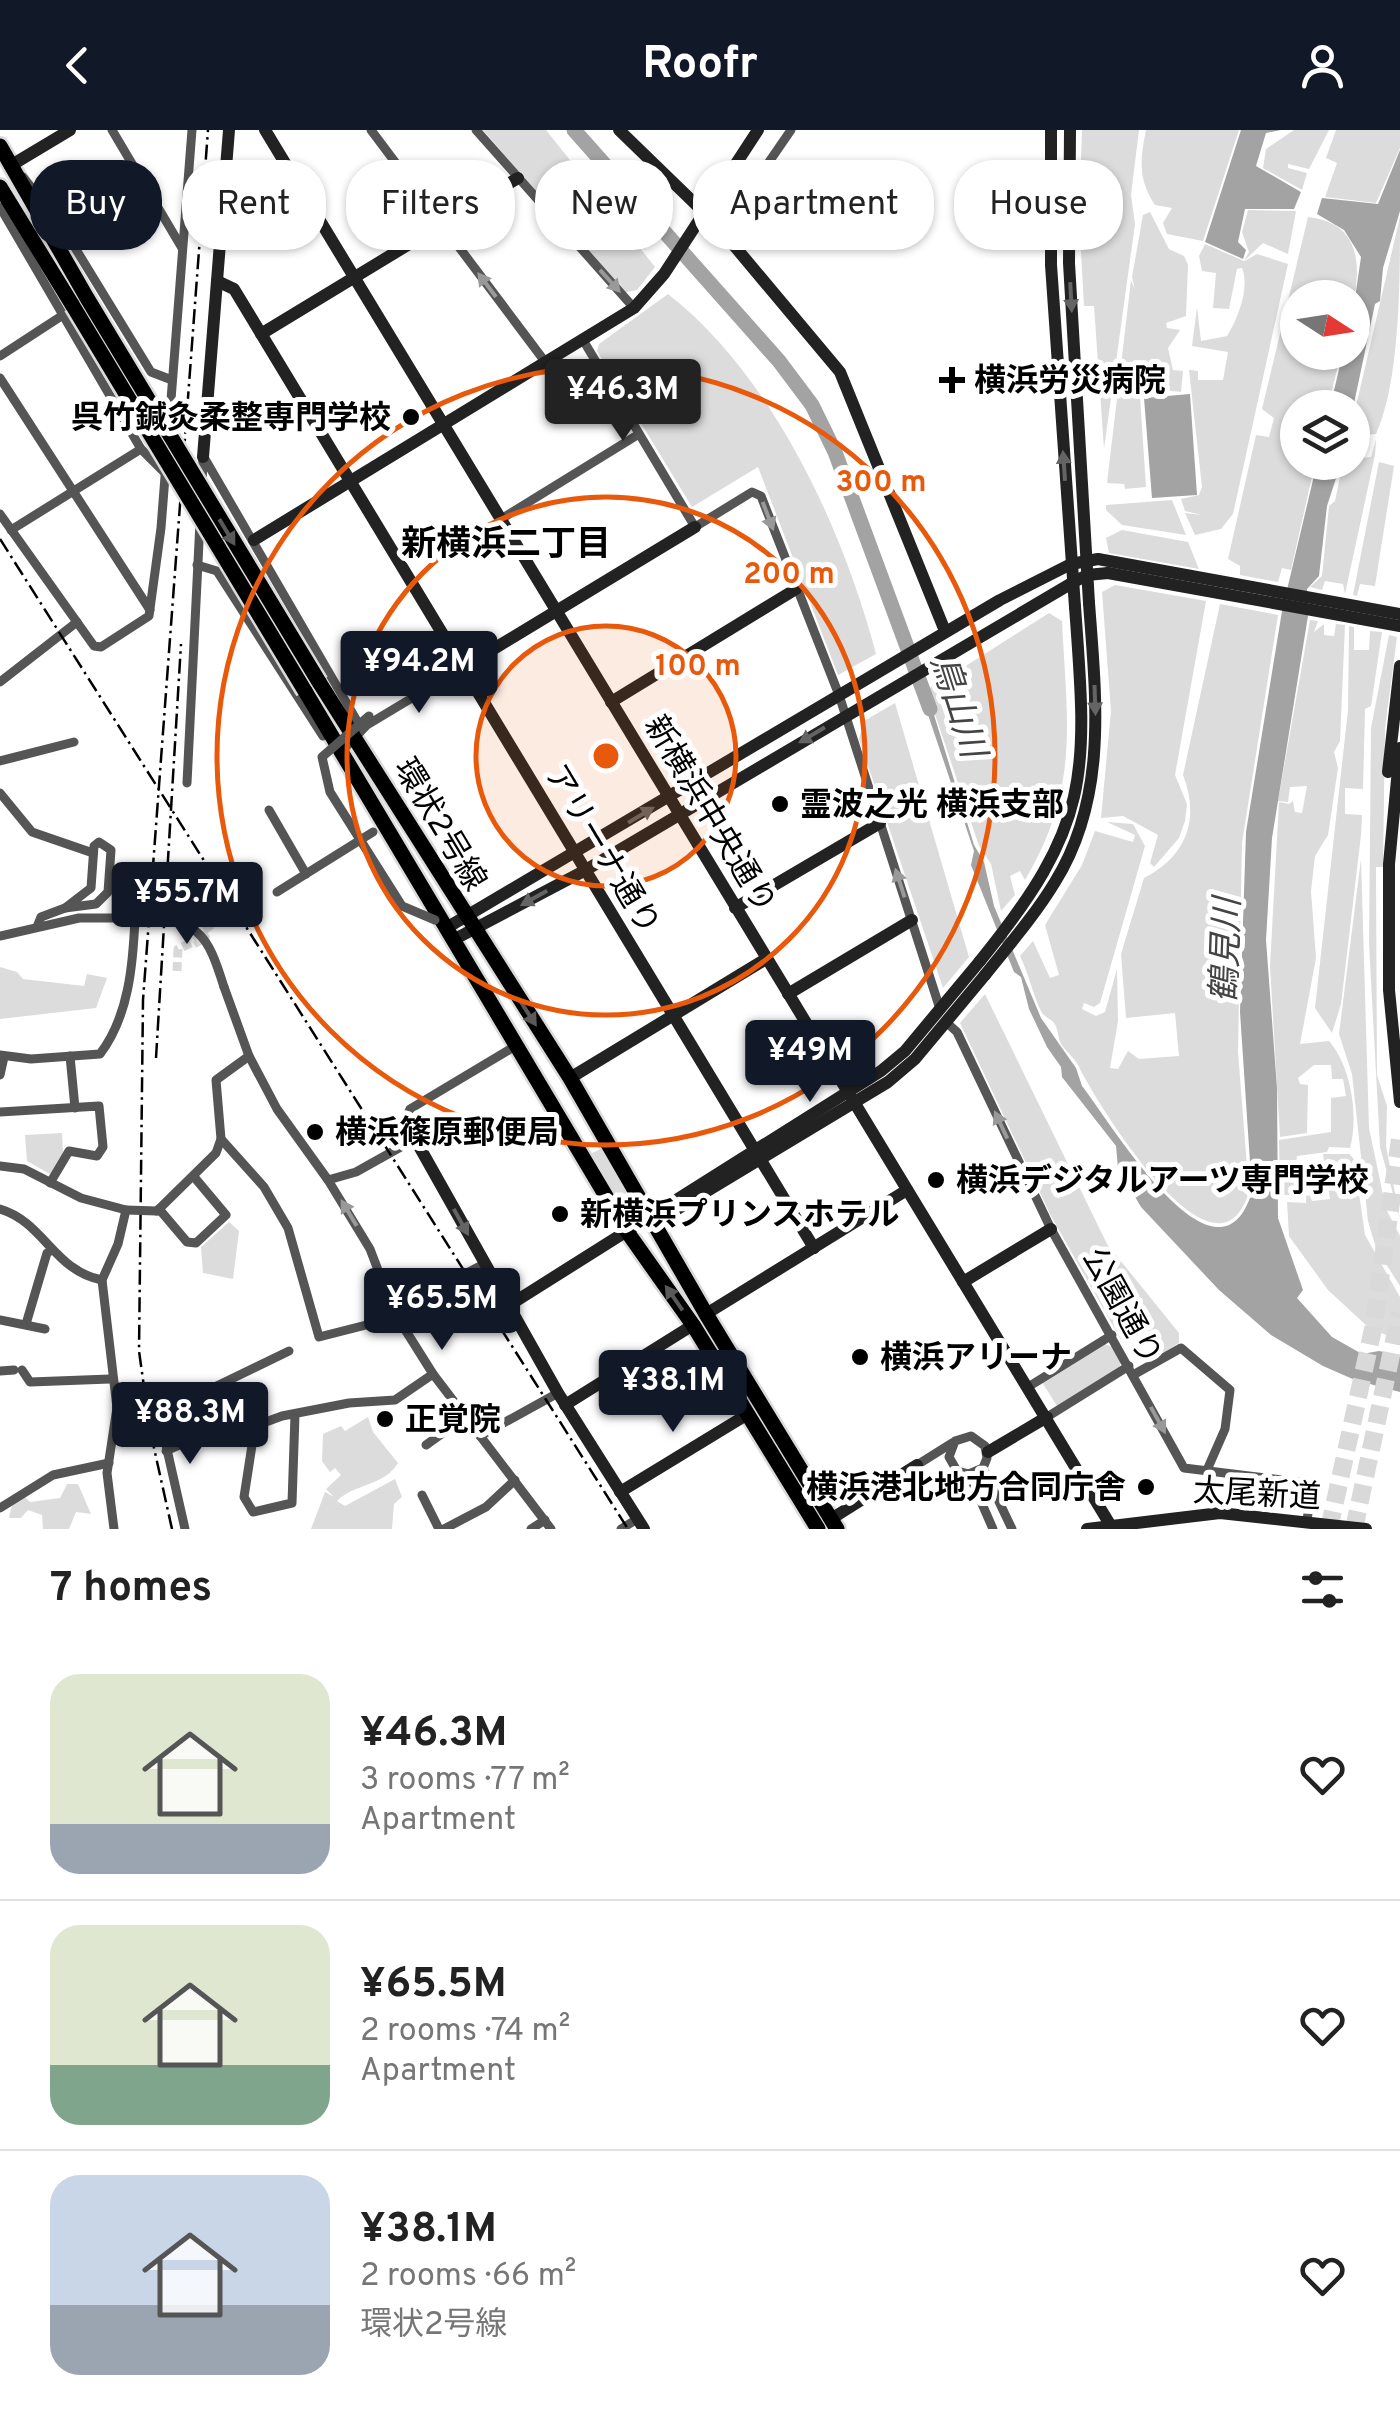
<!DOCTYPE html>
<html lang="en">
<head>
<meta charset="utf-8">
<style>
  :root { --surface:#fff; --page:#f6f6f6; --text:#222; --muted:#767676; --line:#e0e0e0; --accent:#111827 }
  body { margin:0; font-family:Overpass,"Noto Sans JP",sans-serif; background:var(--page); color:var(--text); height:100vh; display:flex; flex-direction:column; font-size:38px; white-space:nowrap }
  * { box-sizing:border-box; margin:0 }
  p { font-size:32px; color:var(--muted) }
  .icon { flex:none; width:55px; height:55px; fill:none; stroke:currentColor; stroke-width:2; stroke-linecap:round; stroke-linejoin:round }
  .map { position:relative; height:1399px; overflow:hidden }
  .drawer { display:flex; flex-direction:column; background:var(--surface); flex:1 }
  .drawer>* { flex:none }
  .top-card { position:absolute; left:30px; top:30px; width:1340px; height:90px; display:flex; gap:20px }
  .needle { width:65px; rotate:102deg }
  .fabs { position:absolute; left:1280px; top:150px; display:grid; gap:20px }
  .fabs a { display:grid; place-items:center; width:90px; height:90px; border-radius:50%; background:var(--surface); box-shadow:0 2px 8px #0004; font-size:50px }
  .price { position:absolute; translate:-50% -85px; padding:0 22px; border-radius:10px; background:var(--accent); color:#fff; font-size:32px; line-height:65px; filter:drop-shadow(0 2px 5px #0008) }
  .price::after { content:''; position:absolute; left:50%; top:60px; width:30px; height:22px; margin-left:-15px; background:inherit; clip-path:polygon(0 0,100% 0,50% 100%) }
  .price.current { background:#222; color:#fff }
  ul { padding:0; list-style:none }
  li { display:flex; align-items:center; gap:30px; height:250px; padding:0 50px }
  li+li { border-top:2px solid var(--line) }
  li span { display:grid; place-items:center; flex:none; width:280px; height:200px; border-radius:30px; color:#555 }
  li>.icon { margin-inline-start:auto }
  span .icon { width:120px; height:120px; fill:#fffc; stroke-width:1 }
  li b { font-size:42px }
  h2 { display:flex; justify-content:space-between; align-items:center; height:120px; padding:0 50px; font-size:42px }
  .chip { padding:0 35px; border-radius:40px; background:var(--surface); box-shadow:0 2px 8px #0004; font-size:35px; line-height:90px }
  .chip.current { background:var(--accent); color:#fff }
  header { display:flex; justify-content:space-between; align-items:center; height:130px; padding:0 50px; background:var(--accent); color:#fff; font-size:45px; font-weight:700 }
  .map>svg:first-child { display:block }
</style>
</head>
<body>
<header><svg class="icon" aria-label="back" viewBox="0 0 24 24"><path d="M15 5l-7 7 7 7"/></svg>Roofr<svg class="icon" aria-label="person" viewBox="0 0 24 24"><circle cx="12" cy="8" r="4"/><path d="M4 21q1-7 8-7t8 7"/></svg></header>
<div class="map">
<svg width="1400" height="1399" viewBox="0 0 1400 1399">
  <rect width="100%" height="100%" fill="#fff"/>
  <g fill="#dcdcdc">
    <path d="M483 0H546L655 137 637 160 623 163Z"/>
    <path d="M1082 0H1139L1131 65 1135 94 1104 319 1094 176H1084L1079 86Z"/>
    <path d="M1146 0H1239L1203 111 1167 104 1163 93 1172 78 1155 75C1138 49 1140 30 1146 0Z"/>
    <path d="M1294 0H1329L1309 39 1288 34V38L1307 43 1302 60 1263 38 1266 19Z"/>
    <path d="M1336 0H1400V18L1376 73 1325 67 1337 33 1326 28Z"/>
    <path d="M1248 80 1296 81 1288 124 1263 113 1243 132 1257 124 1288 134 1233 384 1221 399 1195 405 1185 383 1202 385 1185 381 1181 369 1199 365 1202 357 1189 240 1198 241V250H1223L1228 222 1192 216 1197 177 1201 211 1227 206C1238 188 1250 158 1242 138L1237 139 1229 179 1213 178 1216 143 1202 141 1199 126 1205 114 1244 131 1249 122 1242 102Z"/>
    <path d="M1150 82 1169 119 1184 126 1188 135 1186 186 1166 193 1167 198 1180 200 1168 218 1173 240 1183 241 1181 262 1153 259 1140 266 1146 357 1125 359 1124 354 1107 353 1131 150 1135 160 1132 147 1143 85Z"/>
    <path d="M1308 87C1359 92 1362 134 1353 174L1352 168H1298V222L1341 223 1328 277 1298 278V332L1315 333 1291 440 1282 438 1278 452 1240 445V436L1228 429 1256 305 1269 307 1274 288 1262 279Z"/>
    <path d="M1400 87C1400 151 1400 252 1376 304L1363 305 1362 328 1371 327 1376 309 1375 325 1345 464 1343 454 1325 451 1322 460 1310 457 1322 446 1329 376 1335 371 1343 333 1352 332 1353 289Z"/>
    <path d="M668 164C772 245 843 398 876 524L838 545 758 337 692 377 597 221 599 214Z"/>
    <path d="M1379 332 1394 336 1375 456 1360 454 1357 466 1353 465Z"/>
    <path d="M1172 370 1186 405 1122 395 1106 380V375Z"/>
    <path d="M1122 400 1188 412 1199 439 1109 423 1106 408Z"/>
    <path d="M1115 455 1206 471 1175 645 1187 674 1185 691 1179 708 1154 737 1150 733 1158 705 1123 686 1101 688 1111 581 1102 462Z"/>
    <path d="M1220 474 1278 485 1242 713 1238 922 1249 1062C1216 1168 1097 973 1080 939 1076 929 1067 923 1061 914 1058 908 1058 898 1054 893 1051 889 1045 887 1042 883 1033 866 1029 844 1020 826L1033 811 1050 848 1059 845 1045 795 1082 735 1095 701 1133 712 1135 705 1107 692 1133 694 1145 716 1100 873 1094 877 1084 873 1082 879 1096 886 1105 882 1117 839 1118 891 1110 938 1118 939 1128 921 1139 929 1179 926 1175 883 1126 888 1121 824 1144 748C1187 726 1200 689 1183 645Z"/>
    <path d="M1049 483 1062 491C1067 593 1080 657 1025 750L1020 741 1010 746 1015 765 1001 781 991 734 979 716 927 560 938 552 952 589 966 586 953 544Z"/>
    <path d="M1310 490 1318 491 1314 502 1324 494V505L1334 506 1336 494 1345 495 1340 611 1334 622 1338 638 1328 705 1315 726 1311 761 1316 828 1300 914 1329 911C1351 936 1359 986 1350 1018L1329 1017 1327 1022 1297 1026 1293 1065H1280L1279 1010 1331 1002V968L1346 966 1343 949H1332L1331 935H1314L1298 948 1300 954 1308 955 1307 1003 1280 1007 1270 836 1279 672 1289 674 1293 671 1295 682 1302 683 1307 656 1290 657 1288 672 1278 671Z"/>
    <path d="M1349 496 1354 497V520H1369L1370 501 1382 502 1371 576 1365 579 1363 659 1345 658V684L1362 685 1361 705 1341 874 1332 903 1315 878 1348 580Z"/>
    <path d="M1389 505 1397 507 1385 598 1383 737H1376L1377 945 1387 976 1386 1016 1400 1089 1380 1017 1369 813 1371 598Z"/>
    <path d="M895 573 969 827 943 858 859 609 864 591Z"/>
    <path d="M1361 729 1369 998 1386 1079 1400 1106V1156L1376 1118 1368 1091 1352 944 1339 904Z"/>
    <path d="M0 837 17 842 23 849 84 856 87 844 107 848 96 878 0 889Z"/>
    <path d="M985 864 1107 1114 1179 1203V1213L1163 1223 1148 1201 1121 1210 1051 1086 960 893Z"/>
    <path d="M62 1003 63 1022 50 1044 27 1031 25 1005Z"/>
    <path d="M601 1019 632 1071 622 1077 592 1023Z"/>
    <path d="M1323 1024H1349L1354 1029 1365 1105 1400 1167V1211L1368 1197 1328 1160 1289 1106 1287 1072 1306 1073V1066L1310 1065 1312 1071 1330 1069Z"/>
    <path d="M229 1092 239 1101 233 1149 203 1143 201 1117Z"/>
    <path d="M1105 1214 1112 1217 1121 1232 1119 1239 1057 1276 1042 1252Z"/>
    <path d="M368 1287 373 1302 398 1333C383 1357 355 1353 337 1371L345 1376 395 1349 402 1367 394 1374 392 1399H311L325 1362 334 1367 326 1359 341 1345 335 1338 330 1342 322 1331 323 1304 341 1296 345 1301Z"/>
    <path d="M1243 1351 1301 1355 1304 1361 1299 1378 1245 1370Z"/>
    <path d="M67 1354H78L91 1384 76 1382 69 1399H43L42 1385 28 1380 21 1388H9L12 1375 25 1367 30 1372 60 1368Z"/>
  </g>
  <g fill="#a3a3a3">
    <path d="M1241 0H1281L1266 3 1256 36 1301 62 1294 79H1245L1238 112 1246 120 1243 129 1205 112Z"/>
    <path d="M1400 20V81L1383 138 1380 171 1375 174 1353 278 1330 277 1343 223 1352 222 1353 182 1361 127 1344 100 1317 84 1322 68 1378 74Z"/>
    <path d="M1190 264 1197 365 1152 368 1144 268Z"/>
    <path d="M1317 333H1341L1327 376 1319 446 1307 459 1308 486 1272 708 1266 810 1277 958 1278 1088 1303 1160 1297 1168 1332 1207 1362 1224 1379 1221 1400 1225V1262L1355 1250 1323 1236 1271 1205 1219 1160 1141 1077 1118 1038 1116 1016 1062 947 1061 937 1047 917 1029 879 1021 847 1014 842 971 735 974 721 921 564 927 562 974 715 984 732 994 776 1041 888 1076 938 1082 956C1108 988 1217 1173 1252 1062L1240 882 1246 702 1282 481Z"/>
  </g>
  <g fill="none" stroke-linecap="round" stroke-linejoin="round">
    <path stroke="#a3a3a3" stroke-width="15" d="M574 0 779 231 812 275 835 322 930 579"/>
    <g stroke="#d9d9d9" stroke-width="9" stroke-dasharray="9 4.5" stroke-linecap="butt">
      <path d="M189 772 211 802 197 810"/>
      <path d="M177 841 178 819 197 810 200 816"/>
    </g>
    <g stroke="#d9d9d9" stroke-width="18" stroke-dasharray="18 9" stroke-linecap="butt">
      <path d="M1329 1399 1373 1199 1400 1009"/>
      <path d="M1354 1399 1400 1183"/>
    </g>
    <defs>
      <g id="primary">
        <path d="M0 16 87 168"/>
        <path d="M0 57 73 176"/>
        <path d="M319 552 570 948 706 1184 837 1399"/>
        <path d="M305 561 628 1103 693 1195 818 1399"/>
      </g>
    </defs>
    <use href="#primary" stroke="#dbdbdb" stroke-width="20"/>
    <g stroke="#555" stroke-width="9">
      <path d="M112 0 182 118"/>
      <path d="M371 0 546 233"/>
      <path d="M476 0 634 178"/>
      <path d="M23 47 61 95 151 242 172 250"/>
      <path d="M0 77 141 319"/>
      <path d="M724 86 738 77 791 0"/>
      <path d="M583 210 695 397 752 362 761 366 839 565 940 879"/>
      <path d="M0 226 63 185"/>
      <path d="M0 248 150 480"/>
      <path d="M205 329 357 591 355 602"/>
      <path d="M202 356 203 327"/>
      <path d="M0 384 94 516 101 517 149 486 161 398 192 0"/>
      <path d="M501 389 639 304"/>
      <path d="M11 400 141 319 164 342"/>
      <path d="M197 435 217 441 323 606"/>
      <path d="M0 552 77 492"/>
      <path d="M342 621 367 595 462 538"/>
      <path d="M0 631 74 612"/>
      <path d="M187 653 200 392"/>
      <path d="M0 663 32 702 93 723"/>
      <path d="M269 680 306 744"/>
      <path d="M99 712 111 720 108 762 96 774 65 778 91 758 94 716Z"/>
      <path d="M277 762 373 702"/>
      <path d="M37 797 41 787 65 778"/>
      <path d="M0 806 79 788H140"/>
      <path d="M224 857 249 926 277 979 328 1050 370 1119 394 1182 433 1244 551 1399"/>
      <path d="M946 892 957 902 1051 1099 1184 1338 1307 1353 1312 1357 1307 1390"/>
      <path d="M0 925 31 929 100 924C129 886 133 834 135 788"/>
      <path d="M70 926 75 978"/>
      <path d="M0 945 4 927"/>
      <path d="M0 982 99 976 103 1017 97 1026 69 1021 50 1053"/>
      <path d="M221 1009 264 1057 288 1098 319 1207 370 1194 484 1134"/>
      <path d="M0 1036 24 1039 81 1068 126 1080 118 1114 102 1150 117 1278 107 1343 114 1399"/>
      <path d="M328 1050 356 1042 415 1009 405 990 410 979 517 915"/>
      <path d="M0 1079C44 1092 54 1141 102 1150"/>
      <path d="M159 1079 187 1112 196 1113 226 1085 195 1048"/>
      <path d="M157 1081 216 1023 221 1009 216 950 249 926"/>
      <path d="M0 1190 45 1199"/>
      <path d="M26 1194 47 1123 52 1120"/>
      <path d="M22 1240 30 1252 110 1249"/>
      <path d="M0 1241 14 1240"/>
      <path d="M1133 1245 1181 1218 1230 1260 1225 1299 1207 1340"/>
      <path d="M1028 1257 1112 1205"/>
      <path d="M295 1285 292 1373 253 1382 244 1367 255 1296 282 1286 349 1273 395 1270 433 1244"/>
      <path d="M1047 1287 1129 1236"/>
      <path d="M480 1306 558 1263"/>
      <path d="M426 1315 465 1287"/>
      <path d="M166 1321 229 1293"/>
      <path d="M917 1335 952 1313"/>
      <path d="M983 1338 1012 1399"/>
      <path d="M969 1344 983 1338 987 1328 985 1316 971 1306 955 1311 949 1327 957 1341 969 1344 993 1399"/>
      <path d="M422 1365 439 1399"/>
      <path d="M0 1378 53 1345 109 1333"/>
      <path d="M185 1399 159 1284 289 1221"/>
      <path d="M444 1399 486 1377 515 1350"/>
      <path d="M531 1399 545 1390"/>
      <path d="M621 1399 637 1389"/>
    </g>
    <g stroke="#222" stroke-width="12">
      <path d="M265 0 1111 1396"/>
      <path d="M619 0 716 94 840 242 945 501"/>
      <path d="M1051 0V135L1075 477"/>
      <path d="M1070 0 1069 133 1089 473"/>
      <path d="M10 36 70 0"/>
      <path d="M217 151 234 159 814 1118"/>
      <path d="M261 204 518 48"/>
      <path d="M203 327 229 0"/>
      <path d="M254 410 634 178 664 144 758 0"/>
      <path d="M462 538 695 397"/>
      <path d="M611 572 796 459"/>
      <path d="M1400 618 1389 734V860L1400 972"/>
      <path d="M1388 642 1400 536"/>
      <path d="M735 778 880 693"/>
      <path d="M448 797 1000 470 1071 434 1098 429 1400 484"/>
      <path d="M455 809 584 741 1072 453 1087 445 1108 443"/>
      <path d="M788 864 912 790"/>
      <path d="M570 948 766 829"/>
      <path d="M415 1009 558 1263 644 1399"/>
      <path d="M649 1096 888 952 915 929 985 845"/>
      <path d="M963 1152 1051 1099"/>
      <path d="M508 1176 881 941 905 921 980 831"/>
      <path d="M706 1184 907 1060"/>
      <path d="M565 1275 693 1195"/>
      <path d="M988 1322 1047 1287"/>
      <path d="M620 1362 748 1284"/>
      <path d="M831 1389 917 1335"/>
      <path d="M1087 1399 1220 1383 1366 1399"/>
    </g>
    <use href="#primary" stroke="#000" stroke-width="15"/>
    <g stroke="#000" stroke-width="2.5" stroke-dasharray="15 5 2.5 5" stroke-linecap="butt">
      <path d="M0 409 628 1399"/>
      <path d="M156 928 181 514"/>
      <path d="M172 1399 150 1300 139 1221 143 870 208 0"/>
    </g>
    <defs>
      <g id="primary-bridge">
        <path d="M87 168 319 552"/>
        <path d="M73 176 305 561"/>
      </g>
    </defs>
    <use href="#primary-bridge" stroke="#dbdbdb" stroke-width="20" stroke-linecap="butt"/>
    <g stroke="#555" stroke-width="9">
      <path d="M369 586 322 627 330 662 402 776 435 790"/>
      <path d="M141 788C200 791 207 803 224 857"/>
      <path d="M126 1080 157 1081"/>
    </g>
    <g stroke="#222" stroke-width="12">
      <path d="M1108 443 1400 496"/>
      <path d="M980 831C1091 694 1088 648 1075 477"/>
      <path d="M985 845C1009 815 1035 785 1055 752 1108 667 1096 568 1089 473"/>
    </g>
    <use href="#primary-bridge" stroke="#000" stroke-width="15"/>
  </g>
  <defs><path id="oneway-solid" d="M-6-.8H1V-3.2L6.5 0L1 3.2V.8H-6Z" transform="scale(2.5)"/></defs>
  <g fill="#999">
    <use href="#oneway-solid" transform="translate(610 151) rotate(48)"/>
    <use href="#oneway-solid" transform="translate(487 155) rotate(-127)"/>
    <use href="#oneway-solid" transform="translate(768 386) rotate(69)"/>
    <use href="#oneway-solid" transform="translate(900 753) rotate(-108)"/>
    <use href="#oneway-solid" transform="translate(1001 995) rotate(-115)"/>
    <use href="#oneway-solid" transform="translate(349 1083) rotate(-121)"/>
    <use href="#oneway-solid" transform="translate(1158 1290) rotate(61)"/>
  </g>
  <g fill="#646464">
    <use href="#oneway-solid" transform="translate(1071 167) rotate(87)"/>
    <use href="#oneway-solid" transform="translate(1064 336) rotate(-94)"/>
    <use href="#oneway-solid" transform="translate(1095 570) rotate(88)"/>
    <use href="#oneway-solid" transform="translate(812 605) rotate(149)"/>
    <use href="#oneway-solid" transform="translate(641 685) rotate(-31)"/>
    <use href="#oneway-solid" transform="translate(534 768) rotate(151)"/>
    <use href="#oneway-solid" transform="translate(461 1092) rotate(61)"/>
  </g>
  <g fill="#595959">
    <use href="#oneway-solid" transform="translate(227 402) rotate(59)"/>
    <use href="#oneway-solid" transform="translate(528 883) rotate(57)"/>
    <use href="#oneway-solid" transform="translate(674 1168) rotate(-125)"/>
  </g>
  <circle cx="606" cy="626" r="130" fill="#e8590c" fill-opacity=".12"/>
  <g fill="none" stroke="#e8590c" stroke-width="5">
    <circle cx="606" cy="626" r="130"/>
    <circle cx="606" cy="626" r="259"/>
    <circle cx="606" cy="626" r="389"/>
  </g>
  <g fill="#000" stroke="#fff" stroke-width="4">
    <path d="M947 235h10v10h10v10h-10v10h-10v-10h-10v-10h10z"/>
    <circle cx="411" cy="287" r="10"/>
    <circle cx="780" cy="674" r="10"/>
    <circle cx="315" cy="1002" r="10"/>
    <circle cx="936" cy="1050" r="10"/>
    <circle cx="560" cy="1084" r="10"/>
    <circle cx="860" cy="1227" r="10"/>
    <circle cx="385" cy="1289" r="10"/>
    <circle cx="1146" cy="1357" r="10"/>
  </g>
  <g text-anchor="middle" stroke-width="10" stroke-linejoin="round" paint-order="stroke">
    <g font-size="32" font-weight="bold" fill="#000" stroke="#fff" text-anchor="start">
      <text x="974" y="261">横浜労災病院</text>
      <text x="391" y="298" text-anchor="end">呉竹鍼灸柔整専門学校</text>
      <text x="800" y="685">霊波之光 横浜支部</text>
      <text x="335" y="1013">横浜篠原郵便局</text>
      <text x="956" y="1061">横浜デジタルアーツ専門学校</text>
      <text x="580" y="1095">新横浜プリンスホテル</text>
      <text x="880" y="1238">横浜アリーナ</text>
      <text x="405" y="1300">正覚院</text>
      <text x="1126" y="1368" text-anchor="end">横浜港北地方合同庁舎</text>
    </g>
    <g font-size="32" fill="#000" stroke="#fff">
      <text transform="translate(711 684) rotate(59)" y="11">新横浜中央通り</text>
      <text transform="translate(441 694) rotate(59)" y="11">環状2号線</text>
      <text transform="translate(603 719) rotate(59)" y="11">アリーナ通り</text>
      <text transform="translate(1123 1176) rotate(61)" y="11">公園通り</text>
      <text transform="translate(1257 1363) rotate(3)" y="11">太尾新道</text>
    </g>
    <g font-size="35" font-weight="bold" fill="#000" stroke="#fff">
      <text x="506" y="425">新横浜二丁目</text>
    </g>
    <g font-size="35" font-style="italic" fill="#444" stroke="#fff">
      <text transform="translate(959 576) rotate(72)" y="12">鳥山川</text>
      <text transform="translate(1225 820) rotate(-88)" y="12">鶴見川</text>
    </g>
  </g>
  <circle cx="606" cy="626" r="15" fill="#e8590c" stroke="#fff" stroke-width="5"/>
  <g font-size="30" text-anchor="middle" font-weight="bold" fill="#e8590c" stroke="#fff" stroke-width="10" stroke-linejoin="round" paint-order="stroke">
    <text x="881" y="361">300 m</text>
    <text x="789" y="453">200 m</text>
    <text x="698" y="545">100 m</text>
  </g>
</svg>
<div class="fabs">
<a><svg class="needle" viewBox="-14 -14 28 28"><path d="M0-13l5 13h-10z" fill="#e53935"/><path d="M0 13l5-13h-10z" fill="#767676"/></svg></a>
<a><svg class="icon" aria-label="layers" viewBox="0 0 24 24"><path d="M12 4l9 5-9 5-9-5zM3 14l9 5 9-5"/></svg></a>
</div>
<b class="price current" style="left:623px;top:314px">¥46.3M</b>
<b class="price" style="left:419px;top:586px">¥94.2M</b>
<b class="price" style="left:187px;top:817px">¥55.7M</b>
<b class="price" style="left:810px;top:975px">¥49M</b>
<b class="price" style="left:442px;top:1223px">¥65.5M</b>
<b class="price" style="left:673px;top:1305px">¥38.1M</b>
<b class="price" style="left:190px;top:1337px">¥88.3M</b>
<div class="top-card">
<a class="chip current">Buy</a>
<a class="chip">Rent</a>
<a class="chip">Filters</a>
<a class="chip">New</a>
<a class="chip">Apartment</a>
<a class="chip">House</a>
</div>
</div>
<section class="drawer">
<h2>7 homes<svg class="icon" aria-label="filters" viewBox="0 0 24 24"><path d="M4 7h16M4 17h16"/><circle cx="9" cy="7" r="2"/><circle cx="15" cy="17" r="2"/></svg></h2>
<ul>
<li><span style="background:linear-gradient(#dfe7d0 75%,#9aa5b1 0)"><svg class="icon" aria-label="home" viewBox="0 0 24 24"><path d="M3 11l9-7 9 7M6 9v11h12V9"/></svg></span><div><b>¥46.3M</b><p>3 rooms · 77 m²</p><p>Apartment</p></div><svg class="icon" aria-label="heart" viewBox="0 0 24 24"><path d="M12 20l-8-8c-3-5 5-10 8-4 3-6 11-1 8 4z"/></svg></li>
<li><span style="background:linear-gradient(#dfe7d0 70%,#7fa58c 0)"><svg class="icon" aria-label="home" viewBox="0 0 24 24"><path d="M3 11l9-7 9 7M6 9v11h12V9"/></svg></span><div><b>¥65.5M</b><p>2 rooms · 74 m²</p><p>Apartment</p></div><svg class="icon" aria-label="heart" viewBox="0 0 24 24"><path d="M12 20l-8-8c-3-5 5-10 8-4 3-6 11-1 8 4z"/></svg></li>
<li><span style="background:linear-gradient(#c9d6e8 65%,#9aa5b1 0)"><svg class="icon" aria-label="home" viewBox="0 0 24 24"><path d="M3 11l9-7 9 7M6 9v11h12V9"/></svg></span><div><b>¥38.1M</b><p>2 rooms · 66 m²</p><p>環状2号線</p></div><svg class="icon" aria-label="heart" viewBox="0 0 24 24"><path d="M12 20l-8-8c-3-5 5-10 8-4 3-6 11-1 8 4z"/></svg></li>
</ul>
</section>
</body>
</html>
